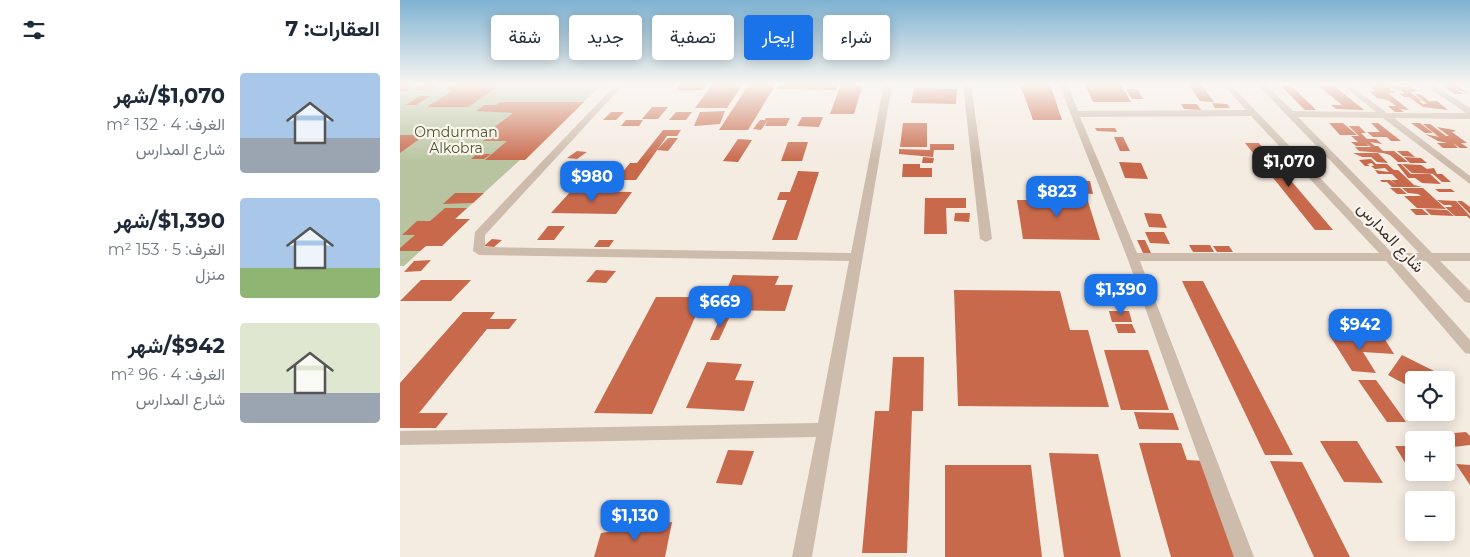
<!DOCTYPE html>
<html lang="ar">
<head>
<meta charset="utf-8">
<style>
  :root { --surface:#fff; --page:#f6f6f7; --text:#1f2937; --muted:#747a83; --accent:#1a73e8 }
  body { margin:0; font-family:Montserrat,Vazirmatn,sans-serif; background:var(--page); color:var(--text); direction:rtl; height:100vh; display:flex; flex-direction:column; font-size:19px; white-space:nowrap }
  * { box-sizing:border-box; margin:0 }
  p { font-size:16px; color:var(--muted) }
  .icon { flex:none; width:28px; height:28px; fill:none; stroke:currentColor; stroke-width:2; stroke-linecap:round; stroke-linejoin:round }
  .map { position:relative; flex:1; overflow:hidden; direction:ltr }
  .panel { display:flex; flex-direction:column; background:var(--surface); width:400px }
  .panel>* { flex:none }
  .banner { position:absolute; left:15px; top:15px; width:475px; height:45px; direction:rtl; display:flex; gap:10px }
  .fabs { position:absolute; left:1005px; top:371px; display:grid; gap:10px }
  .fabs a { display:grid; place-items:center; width:50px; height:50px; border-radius:5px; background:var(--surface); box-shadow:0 2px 12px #0003; font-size:25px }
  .price { position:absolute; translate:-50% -42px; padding:0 11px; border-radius:10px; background:var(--accent); color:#fff; font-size:16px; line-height:32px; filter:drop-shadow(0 1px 2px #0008) }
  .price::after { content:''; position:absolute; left:50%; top:30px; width:15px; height:11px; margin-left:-8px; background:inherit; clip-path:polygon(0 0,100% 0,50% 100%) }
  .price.selected { background:#222; color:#fff }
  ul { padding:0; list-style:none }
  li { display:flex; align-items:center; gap:15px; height:125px; padding:0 20px }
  li span { display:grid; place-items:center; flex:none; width:140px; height:100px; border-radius:5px; color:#555 }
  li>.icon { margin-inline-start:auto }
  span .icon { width:60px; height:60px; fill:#fffc; stroke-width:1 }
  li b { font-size:21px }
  h2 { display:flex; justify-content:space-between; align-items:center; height:60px; padding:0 20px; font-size:21px }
  .pill { padding:0 18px; border-radius:5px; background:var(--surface); box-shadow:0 2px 12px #0003; font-size:18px; line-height:45px }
  .pill.selected { background:var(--accent); color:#fff }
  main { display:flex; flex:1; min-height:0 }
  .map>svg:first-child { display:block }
</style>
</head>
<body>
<main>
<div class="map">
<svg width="1070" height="557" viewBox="0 0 1070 557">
  <rect width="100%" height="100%" fill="#f4ebe1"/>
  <path fill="#b8c4a0" d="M0 84H203L4 266H0Z"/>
  <g fill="#c8694b">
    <path d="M0 84H17L5 91H0Z"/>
    <path d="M26 84H40L29 90H15Z"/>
    <path d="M53 84H102L68 107H27L54 90 47 89 50 87H47Z"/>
    <path d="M281 84H307L302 90H276Z"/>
    <path d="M313 84H343L327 108H295Z"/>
    <path d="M349 84H376L348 130H319Z"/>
    <path d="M380 84H439L436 90 377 89Z"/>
    <path d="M441 84H463L454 114H430Z"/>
    <path d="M620 84H650L662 120H633Z"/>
    <path d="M685 84H721L731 102H693Z"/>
    <path d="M788 84H801L814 102 800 101Z"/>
    <path d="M917 84H932L964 110 936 109 931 105H942Z"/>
    <path d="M965 84H979L987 87 996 93H988L1009 110 1000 109 1004 112H995L988 106H996L988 100 977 98 969 91H976Z"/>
    <path d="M980 84H995L999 86H993L995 87 1010 86 1017 91 1010 92 1022 101H1019L1023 104H1027L1015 94H1020L1029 101H1037L1048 110 1023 107 1009 97H1004L1000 94H1005L1002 91Z"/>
    <path d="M1039 84H1053L1069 94 1054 88 1063 94H1055Z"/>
    <path d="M880 85H891L916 110H905Z"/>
    <path d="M514 88 557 89 556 104 511 103Z"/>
    <path d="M726 89H737L743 99H732Z"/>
    <path d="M20 96H30L16 105H6Z"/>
    <path d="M100 102H184L125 160H85L107 141H83L89 135H84L113 113 76 111 85 105H96Z"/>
    <path d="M812 103 827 104 830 108H815Z"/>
    <path d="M781 104H797L801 110 784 109Z"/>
    <path d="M252 107H268L258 119H242Z"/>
    <path d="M325 111 320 124 294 126 300 112Z"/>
    <path d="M211 112H224L216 120H203Z"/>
    <path d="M276 112H292L286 120H269Z"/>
    <path d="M402 117H423L419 127 397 126Z"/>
    <path d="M366 118H390L386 126H365L368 120 361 130 353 129 360 120H365Z"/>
    <path d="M226 120H243L239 126H221Z"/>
    <path d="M503 123H527V147H500Z"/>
    <path d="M929 123H943L957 135H940Z"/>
    <path d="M971 123H978L1001 141H991L987 137H973L967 132H980Z"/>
    <path d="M1011 123H1020L1033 133H1025Z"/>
    <path d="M1023 124H1030L1046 136H1049L1037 127 1054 130 1056 131 1052 132 1067 143H1061L1068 148H1060L1053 143 1058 148H1043L1037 143H1047L1038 141 1025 134 1039 137Z"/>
    <path d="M949 126H959L966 133H961L967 139H976L982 144 970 142 975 146H978L983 151H994L1008 162H998L990 155 983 153 959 151 955 147H971L965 142 969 146H956L951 142H958L951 136H959Z"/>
    <path d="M695 128H715L717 132 697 131Z"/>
    <path d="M263 130H281L277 136H267L236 180H216L230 163H237Z"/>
    <path d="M0 135H25L0 153Z"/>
    <path d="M714 137H723L730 151H720Z"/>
    <path d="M268 138H278L268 151 257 150Z"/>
    <path d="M338 139 352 140 338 162 323 161Z"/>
    <path d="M388 142H408L402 161H381Z"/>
    <path d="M845 143H859L933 230H915Z"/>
    <path d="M530 144H554V150H534L533 157 499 154V149L530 150Z"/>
    <path d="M177 151 187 152 177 159 167 158Z"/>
    <path d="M997 151H1008L1015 157 1003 156Z"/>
    <path d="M953 153H978L988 163 977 162 971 157H962Z"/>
    <path d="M77 154H91L84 159H71Z"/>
    <path d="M523 157 534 158 533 163H522Z"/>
    <path d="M1004 157 1021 158 1027 163H1010Z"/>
    <path d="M971 159 976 164H987L994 170H998L1014 185 1022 187H992L987 182H982L980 180H990L997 185 991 180H998L992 174H978L975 170 989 172 985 168 975 169 971 166H974L972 163 967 164 970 166H965L959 160Z"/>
    <path d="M719 162 741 163 748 179 725 178Z"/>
    <path d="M503 164H520V168H532V177H502Z"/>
    <path d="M997 164H1001L1011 174H1030L1041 184 1022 183 1015 178H1008Z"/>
    <path d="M1002 164 1021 165 1027 169 1034 168 1037 174 1012 173Z"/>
    <path d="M173 170H187L178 179 164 178Z"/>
    <path d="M398 171 419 172 397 240H372L387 200H377L380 192H390Z"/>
    <path d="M1033 174H1042L1051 182H1042Z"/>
    <path d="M673 181H690L693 194 676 193Z"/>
    <path d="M990 188H1000L1007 194H997Z"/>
    <path d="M1002 188H1023L1046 209 1017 208 1004 196H1021L1018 194 1008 193Z"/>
    <path d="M1035 189H1051L1055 192H1039Z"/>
    <path d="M171 191 232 192 216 214 151 213Z"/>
    <path d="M643 192H655L657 198H687L700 240 623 239 617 200H633L632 194H643Z"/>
    <path d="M55 193H84L73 203 43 204Z"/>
    <path d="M525 198H566V208H546L547 234H524Z"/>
    <path d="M1037 200 1056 201 1070 216V219L1067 216H1055L1045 207H1052L1051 205H1044Z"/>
    <path d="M1057 201H1062L1070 207V214Z"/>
    <path d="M45 208H67L55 219H70L42 246H26L20 251H0V248L15 235H2L17 221H30Z"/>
    <path d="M1010 209H1022L1029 215H1016Z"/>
    <path d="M1025 209 1047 210 1054 216 1031 215Z"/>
    <path d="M555 213H570L569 222 554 221Z"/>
    <path d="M744 213 761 214 767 228 749 227Z"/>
    <path d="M148 226H165L154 240H137Z"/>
    <path d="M745 232H764L770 244 750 243Z"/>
    <path d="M92 239 102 240 94 247 84 246Z"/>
    <path d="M199 240H214L209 247H194Z"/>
    <path d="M737 240H745L751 253H743Z"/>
    <path d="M789 245H810L814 252H793Z"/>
    <path d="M813 246H829L833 252H817Z"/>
    <path d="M31 260 21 271 4 272 14 261Z"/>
    <path d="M196 270 216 271 206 283 186 282Z"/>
    <path d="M333 275 379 276 375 285H393L385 311 318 310Z"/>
    <path d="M21 280H71L51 301H0Z"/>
    <path d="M782 281H803L893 455H865Z"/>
    <path d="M554 290 660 291 670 330H688L709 407 558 406Z"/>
    <path d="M256 297H304L252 414 194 413Z"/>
    <path d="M709 311H729L732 322H712Z"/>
    <path d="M63 312H95L90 319H117L109 329H87L19 413H48L36 428H0V383Z"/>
    <path d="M321 316H330L319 340H310Z"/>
    <path d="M715 324H732L736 333H718Z"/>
    <path d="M930 336 984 338 994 354 963 352 976 373 952 371Z"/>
    <path d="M704 350H748L769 410H721Z"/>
    <path d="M1002 355 1052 380 1046 390V380H1014V389L988 375Z"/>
    <path d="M493 357H524L523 411H512L507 553H462L475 411H489Z"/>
    <path d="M307 362 342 364 335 380 354 381 344 411 286 408Z"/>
    <path d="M958 380H976L1006 422H987Z"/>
    <path d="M734 412 773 413 779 430 739 429Z"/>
    <path d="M1066 432 1070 436V445L1053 447 1041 434Z"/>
    <path d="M920 441H957L983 483 944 482Z"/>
    <path d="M739 443H781L787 460 805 461 840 557H771Z"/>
    <path d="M995 446H1009L1014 455V472H1025L1027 476H1013Z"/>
    <path d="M328 450 354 451 342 485 316 483Z"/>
    <path d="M649 453 698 454 721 557H664Z"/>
    <path d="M870 461 902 462 950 557H914Z"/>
    <path d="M1056 464 1070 465V485Z"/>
    <path d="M545 465H631L642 557H545Z"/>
    <path d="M272 522 265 557H194L201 533Z"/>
  </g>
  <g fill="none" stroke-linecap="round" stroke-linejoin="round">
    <g fill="#cdbbac" fill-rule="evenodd">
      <path d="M216 84H224L85 235V247L451 253 484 84H492L412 557H392L416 437 0 445V431L418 423 449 261 79 255 73 251 75 232Z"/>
      <path d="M563 84H571L592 239 586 242 580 239Z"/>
      <path d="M659 84H667L678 111 846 110 822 84H830L992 253H1019L857 84H865L893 111 976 112 941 84H949L987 113H1066L1023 84H1032L1070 108V119L994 118 1070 176V184L983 118 898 117 1032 253H1070V261H1040L1070 291V303L1065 302 1026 261H999L1070 340V354L1065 353 986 261H740L854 557H834L727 257ZM851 116 979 253H737L680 117Z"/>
    </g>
  </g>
  <linearGradient id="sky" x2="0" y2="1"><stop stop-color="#7eb2d2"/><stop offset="0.52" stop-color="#faf6f2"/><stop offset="1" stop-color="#faf6f2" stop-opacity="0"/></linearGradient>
  <rect width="1070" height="162" fill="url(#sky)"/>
  <g text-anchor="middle" stroke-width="4.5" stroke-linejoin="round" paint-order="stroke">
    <g font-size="14" fill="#4a5a2e" stroke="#fbf5ee">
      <text x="56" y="137">Omdurman<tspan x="56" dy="16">Alkobra</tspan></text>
    </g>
    <g font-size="16" fill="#3b302b" stroke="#fbf5ee">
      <text transform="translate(991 237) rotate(47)" y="6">شارع المدارس</text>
    </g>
  </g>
</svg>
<div class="fabs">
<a><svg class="icon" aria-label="locate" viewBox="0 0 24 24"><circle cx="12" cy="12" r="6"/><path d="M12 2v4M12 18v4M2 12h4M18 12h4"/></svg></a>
<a>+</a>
<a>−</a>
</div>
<b class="price selected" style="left:889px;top:188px">$1,070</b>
<b class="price" style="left:192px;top:203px">$980</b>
<b class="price" style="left:657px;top:218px">$823</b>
<b class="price" style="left:721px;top:316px">$1,390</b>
<b class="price" style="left:320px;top:328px">$669</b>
<b class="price" style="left:960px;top:351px">$942</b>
<b class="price" style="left:235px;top:542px">$1,130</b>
<div class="banner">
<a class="pill">شراء</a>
<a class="pill selected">إيجار</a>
<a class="pill">تصفية</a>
<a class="pill">جديد</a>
<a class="pill">شقة</a>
</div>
</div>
<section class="panel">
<h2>العقارات: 7<svg class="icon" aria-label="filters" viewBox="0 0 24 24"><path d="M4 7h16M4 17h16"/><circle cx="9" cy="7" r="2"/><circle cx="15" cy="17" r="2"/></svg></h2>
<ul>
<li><span style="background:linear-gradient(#a9c7e8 65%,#9aa5b1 0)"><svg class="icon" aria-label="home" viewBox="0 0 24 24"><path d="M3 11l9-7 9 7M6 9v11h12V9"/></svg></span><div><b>$1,070/شهر</b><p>الغرف: 4 · 132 m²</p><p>شارع المدارس</p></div></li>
<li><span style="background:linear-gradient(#a9c7e8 70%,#8fb573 0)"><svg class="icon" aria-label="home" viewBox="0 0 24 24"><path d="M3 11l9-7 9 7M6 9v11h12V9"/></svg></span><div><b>$1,390/شهر</b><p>الغرف: 5 · 153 m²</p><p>منزل</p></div></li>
<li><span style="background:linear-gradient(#dfe7d0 70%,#9aa5b1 0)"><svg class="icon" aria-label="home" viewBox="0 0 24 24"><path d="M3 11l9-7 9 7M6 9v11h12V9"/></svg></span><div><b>$942/شهر</b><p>الغرف: 4 · 96 m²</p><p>شارع المدارس</p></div></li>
</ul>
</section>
</main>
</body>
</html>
